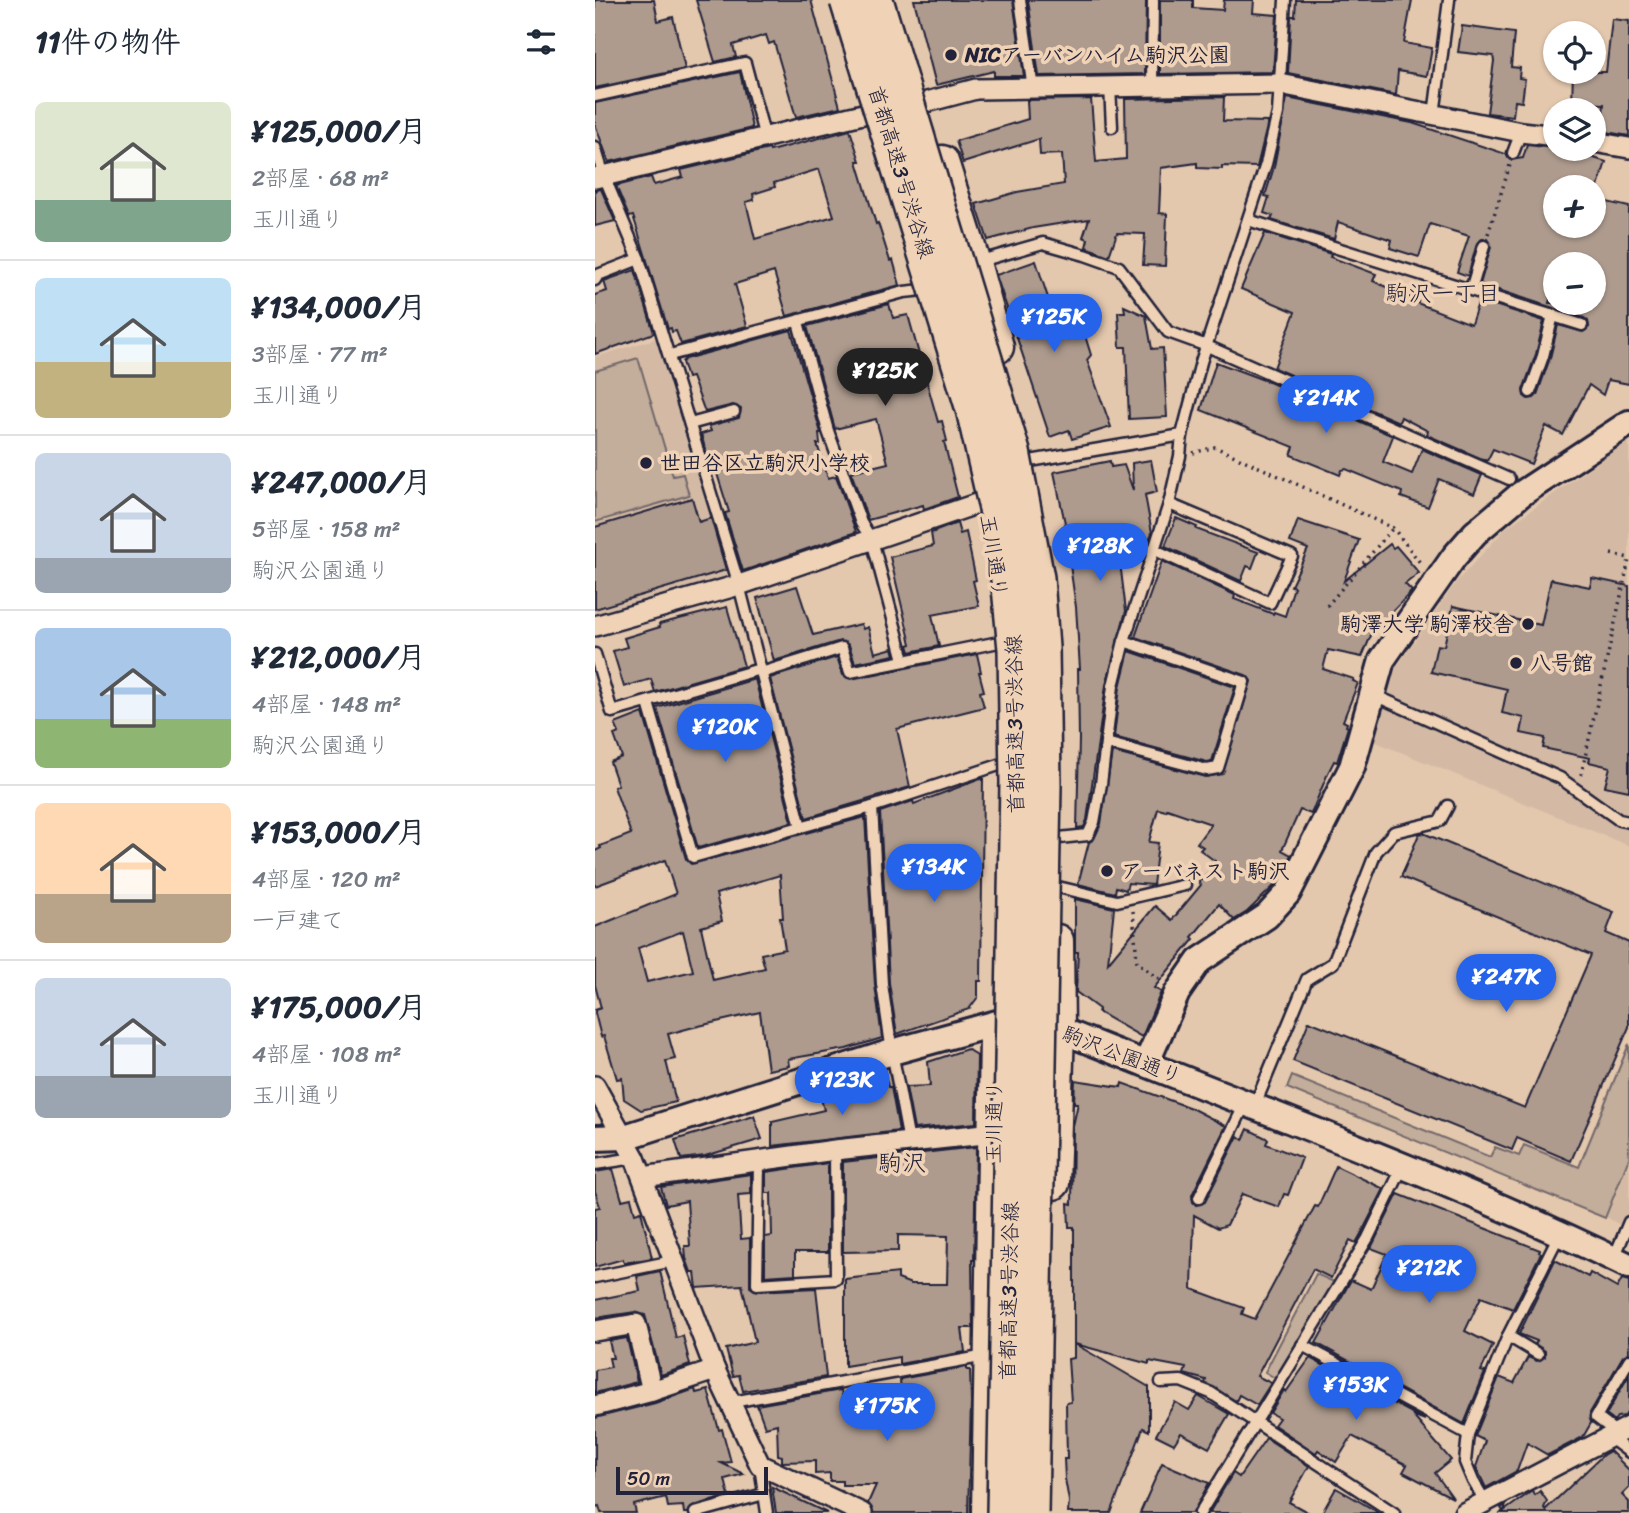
<!DOCTYPE html>
<html lang="ja">
<head>
<meta charset="utf-8">
<style>
  :root { --surface:#fff; --page:#f6f6f7; --text:#1f2937; --muted:#747a83; --line:#e0e1e3; --accent:#2563eb }
  body { margin:0; font-family:Sriracha,"Klee One",sans-serif; background:var(--page); color:var(--text); height:100vh; display:flex; flex-direction:column; font-size:26px; white-space:nowrap }
  * { box-sizing:border-box; margin:0 }
  p { font-size:23px; color:var(--muted) }
  .icon { flex:none; width:38px; height:38px; fill:none; stroke:currentColor; stroke-width:2; stroke-linecap:round; stroke-linejoin:round }
  .map { position:relative; flex:1; overflow:hidden }
  .panel { display:flex; flex-direction:column; background:var(--surface); width:595px }
  .panel>* { flex:none }
  .tools { position:absolute; left:948px; top:21px; display:grid; gap:14px }
  .tools a { display:grid; place-items:center; width:63px; height:63px; border-radius:50%; background:var(--surface); box-shadow:0 2px 5px #0004; font-size:35px }
  .scale { position:absolute; left:21px; bottom:18px; width:152px; box-sizing:border-box; padding-left:7px; border:4px solid #22223b; border-top:0; font-size:19px; line-height:24px; white-space:nowrap; color:#22223b; -webkit-text-stroke:5px #f0d3b6; paint-order:stroke }
  .price { position:absolute; translate:-50% -60px; padding:0 16px; border-radius:24px; background:var(--accent); color:#fff; font-size:23px; line-height:46px; filter:drop-shadow(0 2px 4px #0008) }
  .price::after { content:''; position:absolute; left:50%; top:42px; width:21px; height:16px; margin-left:-10px; background:inherit; clip-path:polygon(0 0,100% 0,50% 100%) }
  .price.selected { background:#222; color:#fff }
  ul { padding:0; list-style:none }
  li { display:flex; align-items:center; gap:21px; height:175px; padding:0 35px }
  li+li { border-top:2px solid var(--line) }
  li span { display:grid; place-items:center; flex:none; width:196px; height:140px; border-radius:10px; color:#555 }
  li>.icon { margin-inline-start:auto }
  span .icon { width:84px; height:84px; fill:#fffc; stroke-width:1 }
  li b { font-size:30px }
  h2 { display:flex; justify-content:space-between; align-items:center; height:84px; padding:0 35px; font-size:30px }
  main { display:flex; flex:1; min-height:0 }
  .map>svg:first-child { display:block }
</style>
</head>
<body>
<main>
<section class="panel">
<h2>11件の物件<svg class="icon" aria-label="filters" viewBox="0 0 24 24"><path d="M4 7h16M4 17h16"/><circle cx="9" cy="7" r="2"/><circle cx="15" cy="17" r="2"/></svg></h2>
<ul>
<li><span style="background:linear-gradient(#dfe7d0 70%,#7fa58c 0)"><svg class="icon" aria-label="home" viewBox="0 0 24 24"><path d="M3 11l9-7 9 7M6 9v11h12V9"/></svg></span><div><b>¥125,000/月</b><p>2部屋 · 68 m²</p><p>玉川通り</p></div></li>
<li><span style="background:linear-gradient(#bfe0f5 60%,#c2b280 0)"><svg class="icon" aria-label="home" viewBox="0 0 24 24"><path d="M3 11l9-7 9 7M6 9v11h12V9"/></svg></span><div><b>¥134,000/月</b><p>3部屋 · 77 m²</p><p>玉川通り</p></div></li>
<li><span style="background:linear-gradient(#c9d6e8 75%,#9aa5b1 0)"><svg class="icon" aria-label="home" viewBox="0 0 24 24"><path d="M3 11l9-7 9 7M6 9v11h12V9"/></svg></span><div><b>¥247,000/月</b><p>5部屋 · 158 m²</p><p>駒沢公園通り</p></div></li>
<li><span style="background:linear-gradient(#a9c7e8 65%,#8fb573 0)"><svg class="icon" aria-label="home" viewBox="0 0 24 24"><path d="M3 11l9-7 9 7M6 9v11h12V9"/></svg></span><div><b>¥212,000/月</b><p>4部屋 · 148 m²</p><p>駒沢公園通り</p></div></li>
<li><span style="background:linear-gradient(#ffd9b3 65%,#b9a48a 0)"><svg class="icon" aria-label="home" viewBox="0 0 24 24"><path d="M3 11l9-7 9 7M6 9v11h12V9"/></svg></span><div><b>¥153,000/月</b><p>4部屋 · 120 m²</p><p>一戸建て</p></div></li>
<li><span style="background:linear-gradient(#c9d6e8 70%,#9aa5b1 0)"><svg class="icon" aria-label="home" viewBox="0 0 24 24"><path d="M3 11l9-7 9 7M6 9v11h12V9"/></svg></span><div><b>¥175,000/月</b><p>4部屋 · 108 m²</p><p>玉川通り</p></div></li>
</ul>
</section>
<div class="map">
<svg width="1034" height="1513" viewBox="0 0 1034 1513">
  <rect width="100%" height="100%" fill="#e4c8ae"/>
  <filter id="ink" filterUnits="userSpaceOnUse"><feTurbulence type="fractalNoise" baseFrequency=".0143" numOctaves="2"/><feDisplacementMap in="SourceGraphic" scale="14" xChannelSelector="R" yChannelSelector="G"/><feConvolveMatrix kernelMatrix="1 2 1 2 8 2 1 2 1" color-interpolation-filters="sRGB"/></filter>
  <g filter="url(#ink)">
    <g fill="#d4baa4">
      <path d="M63 338 135 570 129 579 0 617V357Z"/>
      <path d="M1034 440V846L776 740 801 668 862 581 911 528Z"/>
      <path d="M1034 1163V1230L1011 1217Z"/>
    </g>
    <g fill="#c3ad9b" stroke="#72686b" stroke-width="2">
      <path d="M43 358 78 476 88 474 94 495 0 522V371Z"/>
      <path d="M1034 1044V1158L1010 1218 692 1088 697 1076 895 1157 900 1147 924 1156 929 1145 984 1167Z"/>
      <path d="M721 1274 739 1282 680 1378 670 1372Z"/>
    </g>
    <g fill="#ae9b8e" stroke="#22223b" stroke-width="2" fill-rule="evenodd">
      <path d="M0 0H59L63 21 78 17 90 69 0 88Z"/>
      <path d="M101 0H216L245 107 201 117 179 42 174 44 171 35 138 45 141 57 120 62Z"/>
      <path d="M319 0H418L429 76H399V71L341 85Z"/>
      <path d="M433 0H551L550 74 444 76Z"/>
      <path d="M565 0H598V8L628 10 629 0H659L658 13 682 15 678 72 565 74Z"/>
      <path d="M701 0H817L809 43 837 48 832 76 803 71 801 95 693 73 696 16H700Z"/>
      <path d="M1017 19 1034 21V136L1006 131 1009 104 977 103 978 72H1011Z"/>
      <path d="M867 26 919 33 916 67 925 68 924 78 930 79 927 102 920 101 918 116 892 113 899 61 898 56 863 52Z"/>
      <path d="M145 72 157 128 14 162 0 124V103Z"/>
      <path d="M629 97 628 121 673 122 662 167 627 166V169L602 168V163L566 168 564 213 572 214 570 266 548 265 550 234 522 233 514 256 491 247 493 239 488 237 494 219 438 228 393 240 381 204 422 192 469 184 467 154 445 155 444 139 368 163 361 141 433 119 432 100 496 99 501 162 531 159 530 99Z"/>
      <path d="M692 98 817 123 911 154 916 160 928 158 932 145 959 148 980 155 981 152 1011 162 1003 187H961V226H999V199L1034 207V384L1013 380 1008 395 994 385 968 435 951 426 936 464 898 449 892 461 832 435 833 431 806 417 804 422 679 368 700 312 646 289 670 233 736 254 735 257 781 274 778 281 823 301 822 303 876 324 884 300 949 321 941 354 928 390 929 396 933 399 939 398 942 395 955 358 963 325 988 332 994 327 993 321 989 318 885 284 896 247 892 239H887L882 243 873 276 862 272 874 236 835 224 824 257 795 248 797 240 743 222 739 239 676 220 678 216 669 213 674 197 670 196 679 167ZM965 260 978 264H999V303H954L961 277V264H964Z"/>
      <path d="M255 130 265 161H262L281 224 283 223 295 261 298 260 305 285 192 316 179 272 140 284 152 326 86 344 81 331 77 332 76 328 73 329 41 225 38 216 34 217 21 186 56 177 59 185 88 177 86 170 174 149 175 151ZM224 169 239 216 160 239 151 202 159 200 158 194 180 187 179 183Z"/>
      <path d="M6 189 20 221 0 226V190Z"/>
      <path d="M441 261 456 307 479 300 496 355 492 360 516 427 477 439 474 430 455 437 401 275Z"/>
      <path d="M40 270 59 333 0 354V295L12 291 9 281Z"/>
      <path d="M294 304 298 318 313 315 343 422 347 421 352 441 349 442 363 497 329 509 328 505 273 520 256 472 293 463 281 419 240 429 212 326Z"/>
      <path d="M529 306 551 316 557 349 568 348 572 417 534 419 531 347H525L523 312H530Z"/>
      <path d="M196 330 226 433H224L225 444H222L233 478 241 476 261 532 148 571 130 513 134 512 119 464 115 466 106 434 116 431 114 426 144 418 146 409 138 405 110 412 97 377 92 378 87 362 90 359Z"/>
      <path d="M621 362 674 382 798 436 788 462 817 474 827 449 887 475 879 494 844 479 833 507 806 497 807 492 751 469 747 470 745 475 696 455 699 447 606 410Z"/>
      <path d="M556 460 562 492 550 495 557 533 554 540 523 546 531 611 511 685 492 820 489 827 482 828 484 739 483 669H485L481 607 473 551H476L459 472 515 461 516 467 529 465 538 490 537 463Z"/>
      <path d="M97 498 104 522 116 518 131 570 0 609V527Z"/>
      <path d="M581 518 602 527 601 529 663 552 657 568 652 566 646 581 570 546Z"/>
      <path d="M703 520 764 540 749 581 795 544 798 548 801 546 824 573 810 584 817 591 797 612 799 616 788 628 782 621 767 657 733 650 728 669 759 679 758 681 763 683 748 721 752 723 751 726 753 727 742 762 739 761 733 773 716 814 705 810 687 850 696 855 681 884 652 912 639 920 624 904 597 937 599 939 559 988 566 992 547 1037 503 1012 504 1009 481 992 483 952H480V899L519 908 513 963 560 906 577 920 606 885 604 882 624 864 605 850 608 847 602 843 616 824 572 809 571 811 563 809 554 842 563 843 558 885 533 883 531 890 521 887 520 893 483 884 494 842 499 839 506 824 517 752 610 777 627 774 656 681 651 675 540 637 567 561 640 595 639 599 678 614 679 612 690 616 699 587 696 586 713 549 695 542Z"/>
      <path d="M362 523 365 534 371 532 381 580 378 581 384 606 337 615 344 646 315 652 313 645 316 644 295 557 338 546 336 533Z"/>
      <path d="M997 578 1034 586V791L1010 786 1015 767 994 762 995 758 948 748 950 738 926 733 929 718 907 713 912 689 836 672 842 645 849 646 858 606 946 625 956 579 995 587Z"/>
      <path d="M202 586 218 635 266 624 268 629 273 627 280 653 298 648 300 655 260 663 254 645 245 641 179 661 162 598Z"/>
      <path d="M132 607 149 666 60 692 56 679 29 687 18 651 32 647 29 638 65 627 64 624Z"/>
      <path d="M534 651 640 687 617 761 612 762 519 737 525 687Z"/>
      <path d="M382 654 386 672H384L389 691 385 692 389 707 302 729 315 787 211 818 175 678 242 657 248 675 256 679Z"/>
      <path d="M160 679 197 822 103 848 62 708Z"/>
      <path d="M48 713 91 859 96 864 270 817 280 985 287 1038 251 1049 193 1059 194 1066 173 1070 165 1012 95 1028 73 1034 80 1059 71 1061 81 1102 46 1110 29 1099 27 1078 22 1079 9 1036 6 1037 0 1013V1010L6 1008 0 985V927L81 894 70 860 0 886V851L6 848 5 846 36 834 19 787 23 785 15 762 27 757 19 735 24 733 20 724ZM185 875 188 918H185L190 949 166 954 170 968 118 980 106 927 127 921 121 894ZM88 931 98 971 52 982 43 948Z"/>
      <path d="M388 778 386 981H383V997L374 1009 302 1034 294 983 285 812 318 801 319 804Z"/>
      <path d="M828 833 1019 912 1011 933 1034 943V1027L976 1161 922 1138 917 1150 698 1061 714 1021 930 1108 996 955 806 877 824 834Z"/>
      <path d="M372 1049 382 1056 381 1123 319 1129 311 1087 335 1086 333 1062Z"/>
      <path d="M480 1080 526 1087 527 1083 596 1108 631 1126 597 1195 598 1202 601 1205 610 1202 643 1136 648 1140 653 1129 673 1139 671 1144 707 1158 693 1195 689 1194 684 1207 647 1194 632 1225 623 1228 599 1215 597 1289 649 1308 647 1314 660 1319 720 1206 723 1207 741 1166 789 1189 766 1234 761 1243 755 1240 736 1278 718 1269 662 1376 676 1383 662 1405 644 1395 641 1401 610 1383 611 1380 589 1374 591 1368 554 1361V1364L480 1344 554 1387V1431L548 1428 516 1513H473L474 1501 470 1479 469 1459H472L471 1403 476 1402 473 1359 479 1358V1227H474L473 1203 477 1204 478 1126 483 1103H479Z"/>
      <path d="M292 1082 293 1087H296L304 1131 177 1146V1122L229 1110 225 1095 265 1086Z"/>
      <path d="M159 1116 167 1139 110 1156 86 1159 80 1140Z"/>
      <path d="M381 1147 379 1260H377L378 1328H367L370 1352 304 1364V1357L250 1366V1279L303 1273V1279L316 1284H352L353 1236 303 1235V1251L248 1252V1162Z"/>
      <path d="M233 1163V1252H200V1274L170 1276V1237L177 1236 176 1193H171V1172Z"/>
      <path d="M18 1169 27 1200 36 1198 40 1213 46 1211 57 1258 29 1263 28 1259 0 1267V1208L5 1207 0 1191V1172Z"/>
      <path d="M156 1174V1194L143 1195 146 1239 155 1238V1287L162 1291 221 1288 231 1377 148 1391 144 1375 138 1376 131 1349 160 1342 147 1285 102 1288 100 1272H96L91 1258 90 1246H95L92 1201 71 1205 66 1187Z"/>
      <path d="M803 1194 945 1250 944 1252 946 1253 918 1309 886 1297 870 1331 898 1345 886 1371 890 1372 869 1424 721 1343 756 1280 776 1289 792 1254 776 1248Z"/>
      <path d="M960 1260 993 1277 995 1273 1022 1288 1027 1279 1034 1281V1353L1028 1356 995 1413 996 1423 988 1437 953 1455 932 1443 922 1471 891 1488 881 1467 890 1441 880 1436 904 1377 919 1383 933 1357 942 1361 950 1357V1351L940 1344 942 1341 924 1334Z"/>
      <path d="M65 1271 81 1338 88 1336 95 1365 66 1375 50 1315 40 1312 0 1318V1300L45 1291 42 1276Z"/>
      <path d="M32 1338 42 1382 0 1393V1370L16 1367 14 1358H18L14 1341Z"/>
      <path d="M715 1358 830 1420 817 1415 856 1460 840 1473 858 1498 808 1472 812 1465 757 1436 741 1462 723 1450 721 1453 679 1425 684 1418 675 1413 689 1390 691 1392Z"/>
      <path d="M372 1367V1370H375L376 1402 373 1513H279L273 1503 281 1485H247V1481H235V1473L220 1474V1461L187 1462V1456L183 1455 182 1424 170 1427 162 1405 246 1390 250 1409 307 1405 305 1379Z"/>
      <path d="M1034 1375V1409L1030 1416 1022 1417 1019 1421 1011 1415Z"/>
      <path d="M100 1389 101 1393 113 1390 124 1430 127 1429 136 1462 126 1463 149 1474 130 1479 134 1496 98 1506 93 1513H89L88 1506 73 1507 71 1497 39 1505 41 1513H6L4 1506 0 1507V1418L60 1403Z"/>
      <path d="M603 1396 634 1414 614 1448 586 1433 579 1444 561 1435 580 1402 594 1410Z"/>
      <path d="M671 1438 714 1466 694 1502 714 1513H614L638 1473 644 1477Z"/>
      <path d="M1015 1451 1034 1470V1488L1027 1495 1034 1502V1513H906L908 1511 906 1508 911 1505 909 1511 937 1491 940 1495 945 1491 952 1501 949 1508 950 1510 1008 1455Z"/>
      <path d="M567 1463 614 1483 598 1513H545Z"/>
      <path d="M177 1487 232 1513H181Z"/>
      <path d="M741 1488 757 1497 784 1513H727Z"/>
    </g>
    <g fill="none" stroke-linecap="round" stroke-linejoin="round">
      <defs>
        <g id="service">
          <path d="M425 0 438 89"/>
          <path d="M515 86 517 127"/>
          <path d="M557 86 558 0"/>
          <path d="M0 96 150 63 170 138"/>
          <path d="M839 115 854 0"/>
          <path d="M0 147 9 176 44 259 144 585 206 827"/>
          <path d="M918 153 926 132"/>
          <path d="M653 220 987 325"/>
          <path d="M382 262 448 243 490 255 524 267 573 332 612 346 914 479"/>
          <path d="M0 280 3 275 44 259"/>
          <path d="M876 290 889 246"/>
          <path d="M203 322 233 431 266 523 277 540 309 660"/>
          <path d="M75 355 309 292 328 290"/>
          <path d="M935 392 948 356 958 315"/>
          <path d="M95 424 139 412"/>
          <path d="M435 461 587 435"/>
          <path d="M558 549 675 603 697 556 574 504"/>
          <path d="M0 654 17 712 165 669"/>
          <path d="M166 673 247 648 255 672 409 641"/>
          <path d="M779 695 965 778 1024 820 1034 822"/>
          <path d="M53 703 98 857 277 807 413 762"/>
          <path d="M511 743 612 770 623 768 649 682 529 641"/>
          <path d="M277 807 287 984 297 1052 314 1142"/>
          <path d="M464 838 493 835 499 822 506 784 518 686 529 641 574 504 585 456 587 435 606 362 671 164 683 113 690 0"/>
          <path d="M463 887 522 901 590 885"/>
          <path d="M659 1107 712 979 738 963 781 852 799 832 845 821 853 806"/>
          <path d="M164 1163 162 1284 241 1279 240 1150"/>
          <path d="M0 1164 40 1158"/>
          <path d="M604 1198 650 1104"/>
          <path d="M1019 1258 1034 1222"/>
          <path d="M0 1277 78 1261"/>
          <path d="M913 1336 943 1354"/>
          <path d="M707 1345 873 1434"/>
          <path d="M566 1382 586 1381 616 1393 799 1513"/>
          <path d="M137 1402 391 1356"/>
          <path d="M1022 1433 1001 1417 1034 1360"/>
          <path d="M1014 1437 1034 1452"/>
          <path d="M165 1466 172 1513"/>
          <path d="M890 1501 878 1481 870 1462 873 1434 913 1336 965 1233"/>
          <path d="M100 1513 169 1494"/>
          <path d="M605 1513 773 1238 808 1166"/>
        </g>
        <g id="minor">
          <path d="M328 103 381 89 685 84 926 132 961 136"/>
          <path d="M999 142 1034 148"/>
          <path d="M0 178 272 113"/>
          <path d="M0 626 144 585 390 501"/>
          <path d="M0 1086 40 1158 120 1370 165 1465 267 1513"/>
          <path d="M48 1177 240 1150 399 1133"/>
          <path d="M0 1331 41 1324 57 1391"/>
          <path d="M0 1406 57 1391 120 1370"/>
          <path d="M869 1513 1034 1427"/>
        </g>
        <g id="tertiary">
          <path d="M551 1064 582 993 604 961 672 916 693 893 757 767 787 660 859 557 880 533 926 494 1034 423"/>
          <path d="M0 1138 30 1137 297 1052 402 1023 463 1029C654 1106 849 1176 1034 1266"/>
        </g>
        <g id="trunk">
          <path d="M347 162 379 263 402 347"/>
          <path d="M458 1183 463 1029 462 941"/>
          <path d="M393 1513 401 1038"/>
        </g>
      </defs>
      <use href="#service" stroke="#22223b" stroke-width="15"/>
      <use href="#minor" stroke="#22223b" stroke-width="24"/>
      <use href="#tertiary" stroke="#22223b" stroke-width="30"/>
      <use href="#trunk" stroke="#22223b" stroke-width="37"/>
      <g stroke="#22223b" stroke-width="3.5" stroke-dasharray="2 5" stroke-linecap="butt">
        <path d="M893 234 915 165"/>
        <path d="M598 453 620 447 798 528 827 565"/>
        <path d="M1016 554 1034 558"/>
        <path d="M732 606 798 528"/>
        <path d="M986 775 1034 560"/>
        <path d="M538 911 542 962 565 980"/>
      </g>
      <use href="#service" stroke="#f0d3b6" stroke-width="10"/>
      <use href="#minor" stroke="#f0d3b6" stroke-width="19"/>
      <use href="#tertiary" stroke="#f0d3b6" stroke-width="24"/>
      <use href="#trunk" stroke="#f0d3b6" stroke-width="32"/>
      <defs>
        <g id="motorway-bridge">
          <path d="M253 0 379 409 407 530 415 587 421 649 423 782 410 1513"/>
          <path d="M280 0 417 452 441 578 446 648 448 785 435 1513"/>
        </g>
      </defs>
      <use href="#motorway-bridge" stroke="#22223b" stroke-width="40" stroke-linecap="butt"/>
      <use href="#motorway-bridge" stroke="#f0d3b6" stroke-width="35"/>
    </g>
  </g>
  <g fill="#22223b" stroke="#f0d3b6" stroke-width="2.5">
    <circle cx="356" cy="55" r="7"/>
    <circle cx="51" cy="463" r="7"/>
    <circle cx="933" cy="624" r="7"/>
    <circle cx="921" cy="663" r="7"/>
    <circle cx="512" cy="871" r="7"/>
  </g>
  <g text-anchor="middle" stroke-width="7" stroke-linejoin="round" paint-order="stroke">
    <g font-size="21" font-weight="bold" fill="#22223b" stroke="#f0d3b6" text-anchor="start">
      <text x="370" y="62">NICアーバンハイム駒沢公園</text>
      <text x="65" y="470">世田谷区立駒沢小学校</text>
      <text x="919" y="631" text-anchor="end">駒澤大学 駒澤校舎</text>
      <text x="935" y="670">八号館</text>
      <text x="526" y="878">アーバネスト駒沢</text>
    </g>
    <g font-size="21" fill="#22223b" stroke="#f0d3b6">
      <text transform="translate(306 172) rotate(73)" y="7">首都高速3号渋谷線</text>
      <text transform="translate(399 556) rotate(81)" y="7">玉川通り</text>
      <text transform="translate(420 724) rotate(-91)" y="7">首都高速3号渋谷線</text>
      <text transform="translate(527 1055) rotate(21)" y="7">駒沢公園通り</text>
      <text transform="translate(399 1122) rotate(-89)" y="7">玉川通り</text>
      <text transform="translate(414 1291) rotate(-89)" y="7">首都高速3号渋谷線</text>
    </g>
    <g font-size="23" fill="#22223b" stroke="#f0d3b6">
      <text x="848" y="301">駒沢一丁目</text>
    </g>
    <g font-size="24" fill="#22223b" stroke="#f0d3b6">
      <text x="307" y="1171">駒沢</text>
    </g>
  </g>
</svg>
<div class="tools">
<a><svg class="icon" aria-label="locate" viewBox="0 0 24 24"><circle cx="12" cy="12" r="6"/><path d="M12 2v4M12 18v4M2 12h4M18 12h4"/></svg></a>
<a><svg class="icon" aria-label="layers" viewBox="0 0 24 24"><path d="M12 4l9 5-9 5-9-5zM3 14l9 5 9-5"/></svg></a>
<a>+</a>
<a>−</a>
</div>
<div class="scale">50 m</div>
<b class="price" style="left:459px;top:354px">¥125K</b>
<b class="price selected" style="left:290px;top:408px">¥125K</b>
<b class="price" style="left:731px;top:435px">¥214K</b>
<b class="price" style="left:505px;top:583px">¥128K</b>
<b class="price" style="left:130px;top:764px">¥120K</b>
<b class="price" style="left:339px;top:904px">¥134K</b>
<b class="price" style="left:911px;top:1014px">¥247K</b>
<b class="price" style="left:247px;top:1117px">¥123K</b>
<b class="price" style="left:834px;top:1305px">¥212K</b>
<b class="price" style="left:761px;top:1422px">¥153K</b>
<b class="price" style="left:292px;top:1443px">¥175K</b>
</div>
</main>
</body>
</html>
